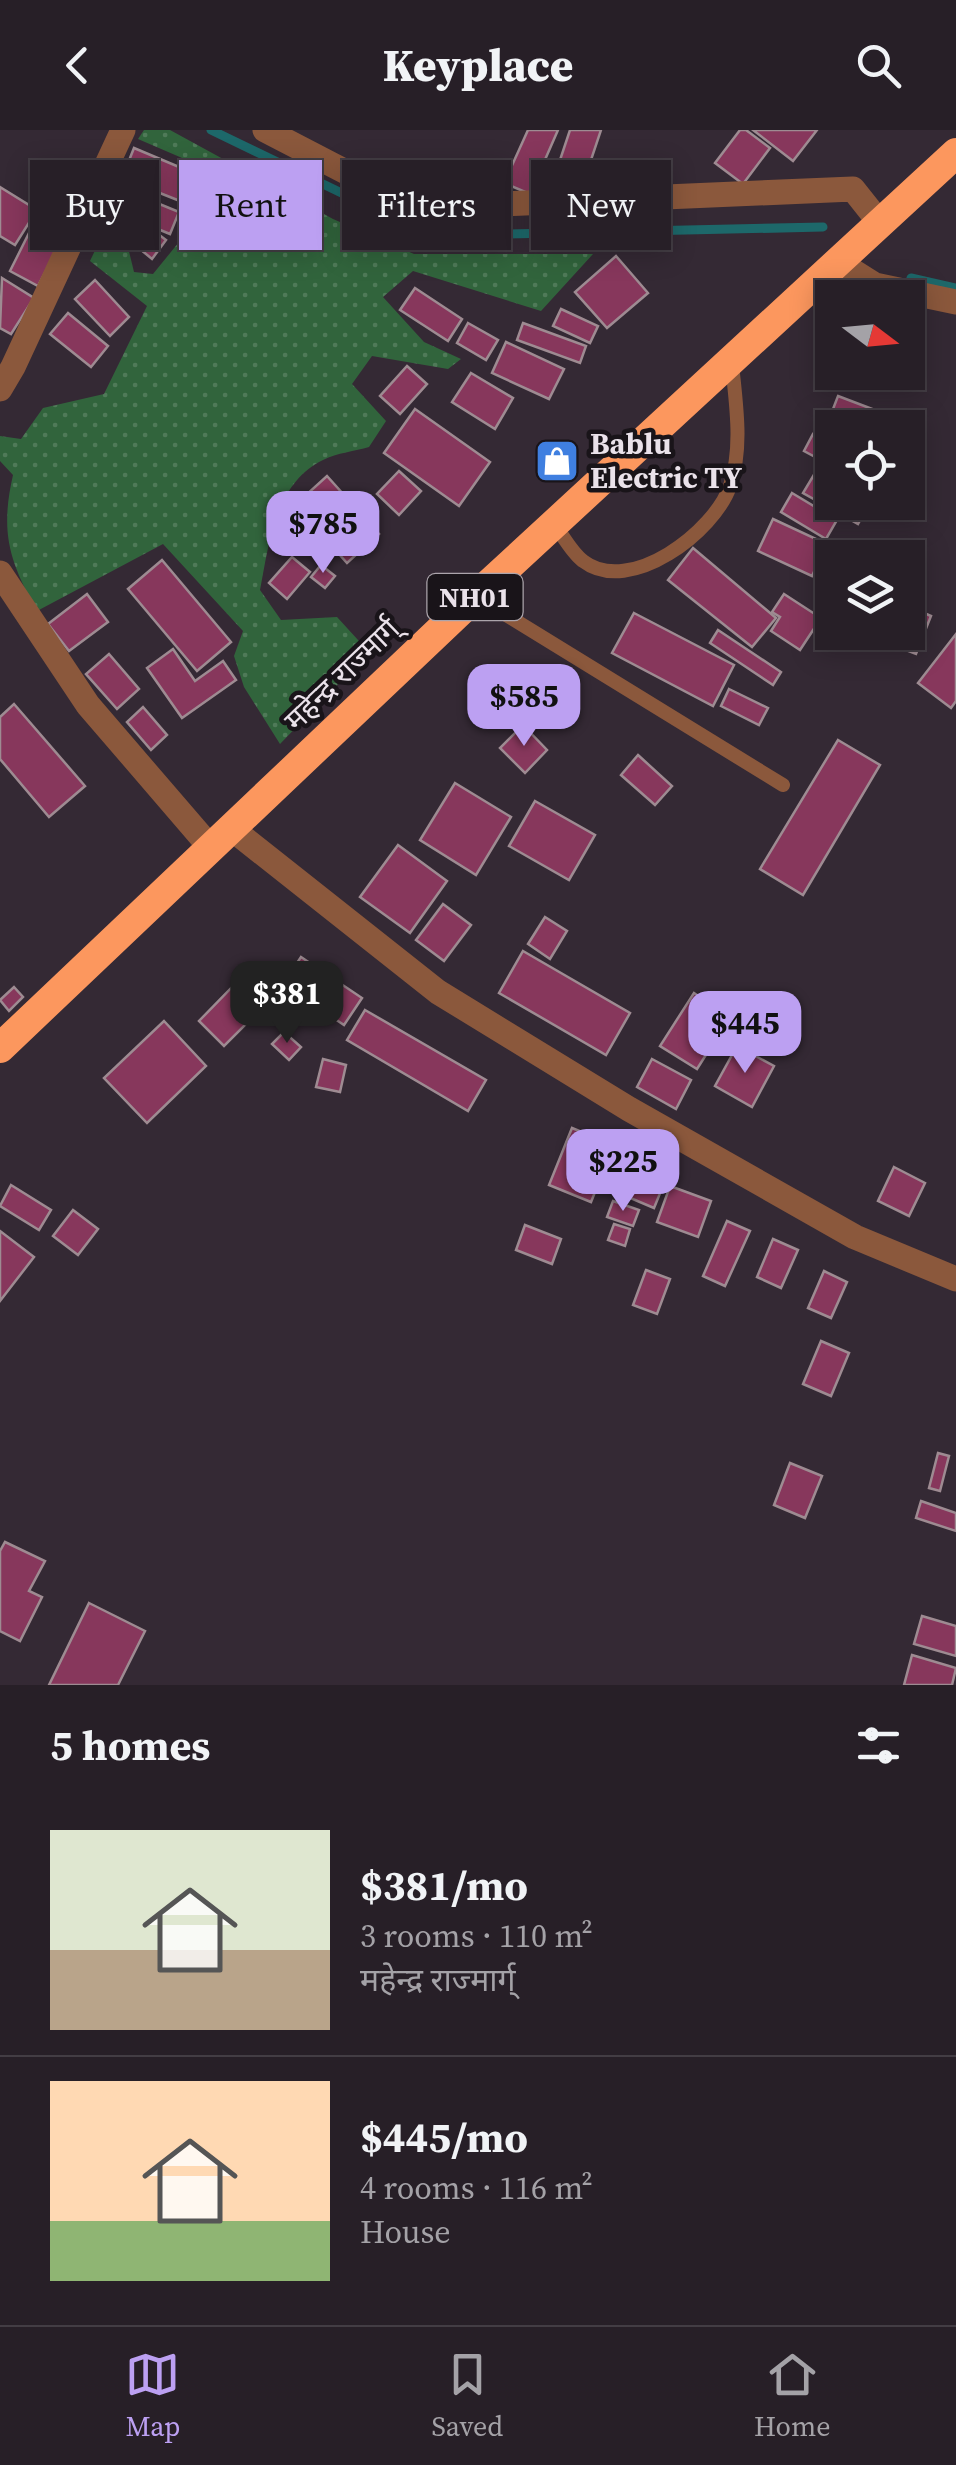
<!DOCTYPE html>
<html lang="en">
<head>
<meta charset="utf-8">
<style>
  :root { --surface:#271f27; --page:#332c33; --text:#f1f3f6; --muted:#a4a2a7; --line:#433d44; --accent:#bca0f2 }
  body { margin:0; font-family:"Source Serif 4","Noto Sans Devanagari",serif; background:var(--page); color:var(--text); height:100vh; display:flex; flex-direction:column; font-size:38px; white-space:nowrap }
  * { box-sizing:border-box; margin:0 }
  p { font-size:32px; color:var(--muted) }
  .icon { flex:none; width:55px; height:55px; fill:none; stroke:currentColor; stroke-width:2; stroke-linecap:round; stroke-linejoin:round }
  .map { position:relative; height:1555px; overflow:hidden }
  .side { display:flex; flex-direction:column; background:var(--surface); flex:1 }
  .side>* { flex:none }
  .hud { position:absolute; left:30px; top:30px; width:898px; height:90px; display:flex; gap:20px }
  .needle { width:65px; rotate:106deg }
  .controls { position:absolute; left:815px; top:150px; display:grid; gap:20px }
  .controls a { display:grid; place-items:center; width:110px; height:110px; border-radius:0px; background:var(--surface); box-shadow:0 5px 25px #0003,0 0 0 2px var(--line); font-size:50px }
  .price { position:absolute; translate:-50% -85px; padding:0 22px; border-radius:20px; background:var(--accent); color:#111; font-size:32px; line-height:65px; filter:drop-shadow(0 2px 5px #0008) }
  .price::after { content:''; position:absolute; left:50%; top:60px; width:30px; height:22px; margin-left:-15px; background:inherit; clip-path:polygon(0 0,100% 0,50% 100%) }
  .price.selected { background:#222; color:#fff }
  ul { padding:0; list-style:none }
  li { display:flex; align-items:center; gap:30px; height:250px; padding:0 50px }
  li+li { border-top:2px solid var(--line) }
  li span { display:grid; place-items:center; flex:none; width:280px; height:200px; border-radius:0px; color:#555 }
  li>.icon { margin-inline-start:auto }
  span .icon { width:120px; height:120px; fill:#fffc; stroke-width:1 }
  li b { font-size:42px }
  h2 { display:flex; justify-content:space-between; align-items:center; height:120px; padding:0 50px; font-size:42px }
  .tag { padding:0 35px; border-radius:0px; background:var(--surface); box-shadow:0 5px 25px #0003,0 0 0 2px var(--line); font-size:35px; line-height:90px }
  .tag.selected { background:var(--accent); color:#111 }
  header { display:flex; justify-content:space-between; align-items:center; height:130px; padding:0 50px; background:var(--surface); font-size:45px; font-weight:800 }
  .tab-bar { display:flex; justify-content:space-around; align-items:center; height:140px; border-top:2px solid var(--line); background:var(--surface); font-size:28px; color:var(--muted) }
  .tab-bar a { display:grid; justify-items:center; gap:5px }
  .tab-bar .selected { color:var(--accent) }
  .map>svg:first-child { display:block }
</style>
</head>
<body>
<header><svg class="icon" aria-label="back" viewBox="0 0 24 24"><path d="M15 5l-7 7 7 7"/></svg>Keyplace<svg class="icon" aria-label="search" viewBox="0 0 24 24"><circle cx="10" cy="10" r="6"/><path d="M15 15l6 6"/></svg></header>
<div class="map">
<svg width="956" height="1555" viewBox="0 0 956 1555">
  <defs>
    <pattern id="grass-dots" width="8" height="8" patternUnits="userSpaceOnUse" patternTransform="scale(2.5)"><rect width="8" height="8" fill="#31643c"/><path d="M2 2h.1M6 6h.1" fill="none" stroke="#4f7a58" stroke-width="1.8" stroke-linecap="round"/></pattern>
  </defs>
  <rect width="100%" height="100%" fill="#342934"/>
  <path fill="url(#grass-dots)" d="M144 0H170L333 89 414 124H593L541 181 413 141 383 167 424 212 461 229 448 239 372 226 352 254 386 291 369 317C355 321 337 323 323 330 275 353 269 414 260 460L281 490 337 487 369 522 280 614 244 557 234 526 243 501 163 414 37 481C9 431 0 402 13 345L0 331V306L21 309 43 278 104 264 147 176 90 131 113 83 125 105 134 142 153 144 197 90 203 37 138 9Z"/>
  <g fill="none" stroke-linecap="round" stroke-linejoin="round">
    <g stroke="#1d686a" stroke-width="9">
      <path d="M211 0 383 83 420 97 468 105 823 97"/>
      <path d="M911 148 956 158"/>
    </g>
  </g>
  <g fill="#87375c" stroke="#9e8b92" stroke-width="2.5">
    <path d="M528 0H558L530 64 504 53Z"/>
    <path d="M570 0H601L583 54 555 45Z"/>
    <path d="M740 0H746L770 18 743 54 715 33Z"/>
    <path d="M753 0H817L793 31Z"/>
    <path d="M134 18 191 42 180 71 122 48Z"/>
    <path d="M0 57 37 80 15 115 0 106Z"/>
    <path d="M135 64 179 82 170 104 126 86Z"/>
    <path d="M31 99 60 114 38 156 10 141Z"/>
    <path d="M154 101 166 110 152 129 140 119Z"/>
    <path d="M616 126 648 163 607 198 575 162Z"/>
    <path d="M2 148 34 168 11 204 0 198Z"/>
    <path d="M95 150 129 187 110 206 75 169Z"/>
    <path d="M415 158 462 189 448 211 400 180Z"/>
    <path d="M561 179 598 196 590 213 553 196Z"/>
    <path d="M68 183 108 216 91 237 50 204Z"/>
    <path d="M468 193 498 210 486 230 457 213Z"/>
    <path d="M523 193 586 216 580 233 517 210Z"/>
    <path d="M506 212 564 239 549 269 492 243Z"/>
    <path d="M407 236 427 254 400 284 380 266Z"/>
    <path d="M471 243 513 268 495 299 452 272Z"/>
    <path d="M838 266 896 288 892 298H832V309L823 305Z"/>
    <path d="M415 279 490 332 459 376 384 323Z"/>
    <path d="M813 304 832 314V336L804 321Z"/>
    <path d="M818 338 832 346V372H870L858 394 803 363Z"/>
    <path d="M399 341 421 361 399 385 377 364Z"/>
    <path d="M327 346 379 404 347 433 295 375Z"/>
    <path d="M792 363 837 390 826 409 781 382Z"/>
    <path d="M773 389 827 414 812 446 758 421Z"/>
    <path d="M693 418 776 488 752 517 668 450Z"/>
    <path d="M830 423 836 428H832V457L816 446Z"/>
    <path d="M292 427 310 442 287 469 269 453Z"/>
    <path d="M162 430 231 512 197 541 128 459Z"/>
    <path d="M321 435 335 446 325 458 311 447Z"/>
    <path d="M87 464 108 492 69 521 48 494Z"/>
    <path d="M784 464 821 488 800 520 771 501 780 487 772 482Z"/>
    <path d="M908 476 931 486 916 524 869 506 871 502H908Z"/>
    <path d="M634 483 734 535 713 576 612 523Z"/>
    <path d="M718 500 781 542 773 555 710 513Z"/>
    <path d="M956 504V571L951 578 918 553Z"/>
    <path d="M173 519 195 551 223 531 236 550 182 588 147 538Z"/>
    <path d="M109 524 139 559 117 579 86 544Z"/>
    <path d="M729 559 768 578 759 595 721 576Z"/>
    <path d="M14 574 85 656 49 687 0 629V587Z"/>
    <path d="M143 577 167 605 151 620 127 592Z"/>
    <path d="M523 595 547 620 525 643 500 618Z"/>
    <path d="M838 610 880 635 803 765 760 739Z"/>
    <path d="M638 625 672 656 655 675 621 645Z"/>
    <path d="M455 653 511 687 476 745 420 710Z"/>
    <path d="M535 671 595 705 569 750 509 716Z"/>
    <path d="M398 715 447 751 410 803 360 767Z"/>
    <path d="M443 774 471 795 444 831 416 810Z"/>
    <path d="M545 787 567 801 550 829 528 814Z"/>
    <path d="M523 821 630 883 606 925 499 863Z"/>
    <path d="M301 827 362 868 344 895 283 854Z"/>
    <path d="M238 851 264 876 224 916 199 891Z"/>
    <path d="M14 857 23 867 9 881 0 870Z"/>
    <path d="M694 863 730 887 697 939 660 916Z"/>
    <path d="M744 875 771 888 759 914 732 901Z"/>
    <path d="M365 880 486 950 468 981 347 910Z"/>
    <path d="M164 891 206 936 147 993 104 948Z"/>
    <path d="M284 902 301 917 289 930 272 914Z"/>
    <path d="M737 916 774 936 752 977 715 956Z"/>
    <path d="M323 929 346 935 340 962 316 957Z"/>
    <path d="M652 929 691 950 676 979 637 957Z"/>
    <path d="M572 998 614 1015 591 1072 549 1055Z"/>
    <path d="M894 1037 925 1053 909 1086 878 1071Z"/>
    <path d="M630 1042 663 1056 654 1078 621 1064Z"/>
    <path d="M11 1055 51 1080 39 1100 0 1076Z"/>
    <path d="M670 1056 711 1071 698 1107 657 1092Z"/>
    <path d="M613 1071 639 1080 633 1096 607 1087Z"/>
    <path d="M73 1080 98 1099 78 1125 53 1106Z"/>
    <path d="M727 1091 750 1101 725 1156 703 1146Z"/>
    <path d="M614 1094 630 1099 625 1116 608 1110Z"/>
    <path d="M525 1095 561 1109 552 1134 516 1120Z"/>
    <path d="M0 1101 34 1127 0 1171Z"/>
    <path d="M773 1109 798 1120 781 1158 757 1147Z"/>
    <path d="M646 1140 670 1149 657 1184 633 1175Z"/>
    <path d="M824 1141 847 1152 831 1188 808 1178Z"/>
    <path d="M821 1211 849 1223 831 1266 803 1254Z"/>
    <path d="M938 1323 949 1326 940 1361 929 1358Z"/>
    <path d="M790 1333 822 1346 805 1388 774 1375Z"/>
    <path d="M921 1371 956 1383V1401L916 1388Z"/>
    <path d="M5 1412 45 1431 29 1461 42 1467 20 1511 0 1501V1421Z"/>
    <path d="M89 1473 145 1501 118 1555H49Z"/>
    <path d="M922 1486 956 1496V1526L914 1514Z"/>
    <path d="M912 1525 956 1538 952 1555H904Z"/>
  </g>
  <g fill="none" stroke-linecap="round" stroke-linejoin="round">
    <g stroke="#8b583c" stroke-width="14">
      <path d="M555 395C563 406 572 423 583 431 630 467 715 401 730 356 743 317 736 275 732 234"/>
      <path d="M477 467 783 655"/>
    </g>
    <g stroke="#8b583c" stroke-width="25">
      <path d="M265 0 400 70 430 77 853 59 880 93"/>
      <path d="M840 133 875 155 956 172"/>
      <path d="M0 259 13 237 123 0"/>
      <path d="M0 443 88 575 211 718"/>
      <path d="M232 699 438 862 629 979 855 1107 956 1149"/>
    </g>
    <path stroke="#fc975e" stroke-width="30" d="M0 918 476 466 956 23"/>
  </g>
  <defs>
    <symbol id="shop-square" viewBox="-11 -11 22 22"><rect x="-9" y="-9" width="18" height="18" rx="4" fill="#3f7fe0" stroke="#191419"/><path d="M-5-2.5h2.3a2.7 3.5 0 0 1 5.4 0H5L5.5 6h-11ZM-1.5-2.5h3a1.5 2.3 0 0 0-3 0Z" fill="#fff"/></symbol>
  </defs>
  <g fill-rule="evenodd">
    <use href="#shop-square" x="532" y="306" width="50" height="50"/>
  </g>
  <g text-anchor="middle" stroke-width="9" stroke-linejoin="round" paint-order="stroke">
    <rect fill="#191419" stroke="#aba4ab" stroke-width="2.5" x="427.5" y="444" width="95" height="46" rx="8"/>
    <g font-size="28" font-weight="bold" fill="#eae2ea">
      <text x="475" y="477">NH01</text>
    </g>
    <g font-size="30" font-weight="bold" fill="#eae2ea" stroke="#191419" text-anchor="start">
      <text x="590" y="324">Bablu<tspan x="590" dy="34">Electric TY</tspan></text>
    </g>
    <g font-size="30" fill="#eae2ea" stroke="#191419">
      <text transform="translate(342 545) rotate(-44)" y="10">महेन्द्र राज्मार्ग्</text>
    </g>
  </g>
</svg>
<div class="controls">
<a><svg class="needle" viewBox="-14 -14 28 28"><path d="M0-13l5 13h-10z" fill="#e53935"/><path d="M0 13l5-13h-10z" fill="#a4a2a7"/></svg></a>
<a><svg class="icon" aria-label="locate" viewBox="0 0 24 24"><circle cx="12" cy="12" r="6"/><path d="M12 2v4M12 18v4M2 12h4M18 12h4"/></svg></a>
<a><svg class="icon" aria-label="layers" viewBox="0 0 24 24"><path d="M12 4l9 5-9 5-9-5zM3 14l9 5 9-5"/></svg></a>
</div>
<b class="price" style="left:323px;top:446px">$785</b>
<b class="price" style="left:524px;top:619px">$585</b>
<b class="price selected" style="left:287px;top:916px">$381</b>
<b class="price" style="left:745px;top:946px">$445</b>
<b class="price" style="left:623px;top:1084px">$225</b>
<div class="hud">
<a class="tag">Buy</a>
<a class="tag selected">Rent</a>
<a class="tag">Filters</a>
<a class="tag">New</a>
</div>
</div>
<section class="side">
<h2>5 homes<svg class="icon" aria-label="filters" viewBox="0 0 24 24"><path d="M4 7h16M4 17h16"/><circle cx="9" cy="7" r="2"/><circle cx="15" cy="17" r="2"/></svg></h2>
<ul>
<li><span style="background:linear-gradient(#dfe7d0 60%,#b9a48a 0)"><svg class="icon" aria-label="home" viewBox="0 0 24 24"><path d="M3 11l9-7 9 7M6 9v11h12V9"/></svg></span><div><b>$381/mo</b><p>3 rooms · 110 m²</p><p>महेन्द्र राज्मार्ग्</p></div></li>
<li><span style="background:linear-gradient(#ffd9b3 70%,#8fb573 0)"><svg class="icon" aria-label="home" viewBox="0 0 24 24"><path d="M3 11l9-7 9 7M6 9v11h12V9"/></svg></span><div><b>$445/mo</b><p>4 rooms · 116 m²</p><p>House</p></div></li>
</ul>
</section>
<nav class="tab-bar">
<a class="selected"><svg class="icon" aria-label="map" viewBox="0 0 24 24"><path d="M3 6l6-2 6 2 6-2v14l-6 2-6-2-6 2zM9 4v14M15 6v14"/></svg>Map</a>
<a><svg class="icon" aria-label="saved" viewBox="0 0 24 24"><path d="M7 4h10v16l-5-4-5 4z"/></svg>Saved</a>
<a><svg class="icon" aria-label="home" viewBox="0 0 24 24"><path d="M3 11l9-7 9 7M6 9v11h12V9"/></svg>Home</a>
</nav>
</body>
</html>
